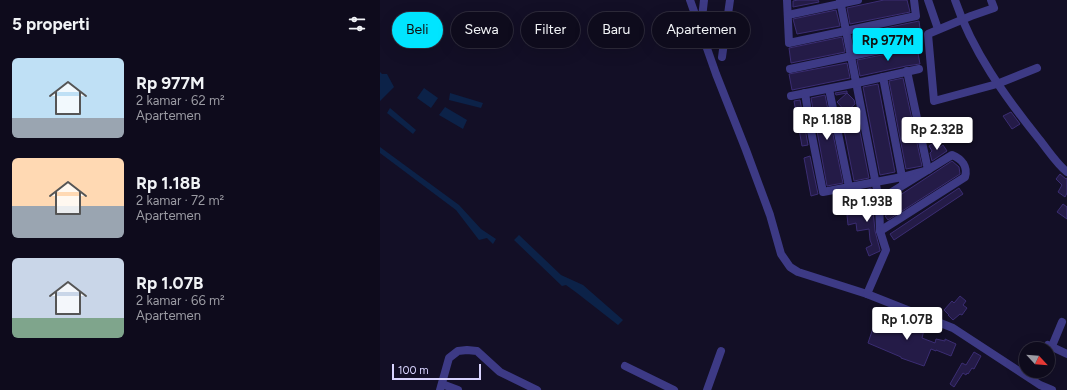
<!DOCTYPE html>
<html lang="id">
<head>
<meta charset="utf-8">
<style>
  :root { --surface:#0e0b1c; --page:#1c1929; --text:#f1f3f6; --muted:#9b9ba3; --line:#2e2b3b; --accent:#00e5ff }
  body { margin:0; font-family:Figtree,sans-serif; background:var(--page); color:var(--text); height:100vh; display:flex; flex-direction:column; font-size:15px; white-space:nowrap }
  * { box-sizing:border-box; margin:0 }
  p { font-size:13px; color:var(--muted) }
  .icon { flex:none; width:22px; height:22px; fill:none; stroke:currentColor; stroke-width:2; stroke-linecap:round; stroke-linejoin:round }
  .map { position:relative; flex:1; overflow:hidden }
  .sheet { display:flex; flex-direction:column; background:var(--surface); width:380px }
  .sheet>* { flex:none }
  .top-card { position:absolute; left:12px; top:12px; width:380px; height:36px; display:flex; gap:8px }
  .needle { width:26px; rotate:116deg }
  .controls { position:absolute; left:639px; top:342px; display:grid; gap:8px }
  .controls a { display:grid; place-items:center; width:36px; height:36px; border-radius:50%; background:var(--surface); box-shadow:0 4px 16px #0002,0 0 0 1px var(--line); font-size:20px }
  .scale { position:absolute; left:12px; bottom:10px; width:89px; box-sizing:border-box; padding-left:4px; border:2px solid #d9d4ff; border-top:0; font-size:11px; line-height:14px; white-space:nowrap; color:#d9d4ff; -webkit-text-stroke:3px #130f26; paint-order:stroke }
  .price { position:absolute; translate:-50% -34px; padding:0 9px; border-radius:4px; background:#fff; color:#222; font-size:13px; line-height:26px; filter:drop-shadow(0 1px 2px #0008) }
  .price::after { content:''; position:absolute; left:50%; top:24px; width:12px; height:9px; margin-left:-6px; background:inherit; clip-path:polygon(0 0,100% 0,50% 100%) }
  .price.current { background:var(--accent); color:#111 }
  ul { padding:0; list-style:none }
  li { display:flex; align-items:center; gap:12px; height:100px; padding:0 12px }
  li span { display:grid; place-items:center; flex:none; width:112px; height:80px; border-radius:6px; color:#555 }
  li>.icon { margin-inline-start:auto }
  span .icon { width:48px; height:48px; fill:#fffc; stroke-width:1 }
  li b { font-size:17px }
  h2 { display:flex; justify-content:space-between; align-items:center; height:48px; padding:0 12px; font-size:17px }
  .tag { padding:0 14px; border-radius:18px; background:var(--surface); box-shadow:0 4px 16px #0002,0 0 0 1px var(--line); font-size:14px; line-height:36px }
  .tag.current { background:var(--accent); color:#111 }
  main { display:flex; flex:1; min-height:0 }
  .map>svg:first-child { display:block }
</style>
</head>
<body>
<main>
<section class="sheet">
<h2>5 properti<svg class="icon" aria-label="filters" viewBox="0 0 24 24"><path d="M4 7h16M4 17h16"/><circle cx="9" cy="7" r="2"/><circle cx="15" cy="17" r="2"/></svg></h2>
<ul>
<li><span style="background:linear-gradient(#bfe0f5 75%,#9aa5b1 0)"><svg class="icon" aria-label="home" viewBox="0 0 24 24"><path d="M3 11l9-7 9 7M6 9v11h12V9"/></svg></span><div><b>Rp 977M</b><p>2 kamar · 62 m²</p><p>Apartemen</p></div></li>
<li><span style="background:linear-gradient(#ffd9b3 60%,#9aa5b1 0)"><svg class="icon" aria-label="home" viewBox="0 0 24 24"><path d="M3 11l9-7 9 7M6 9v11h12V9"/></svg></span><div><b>Rp 1.18B</b><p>2 kamar · 72 m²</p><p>Apartemen</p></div></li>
<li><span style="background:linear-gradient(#c9d6e8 75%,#7fa58c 0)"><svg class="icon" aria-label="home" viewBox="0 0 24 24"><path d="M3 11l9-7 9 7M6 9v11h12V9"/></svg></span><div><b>Rp 1.07B</b><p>2 kamar · 66 m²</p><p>Apartemen</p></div></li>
</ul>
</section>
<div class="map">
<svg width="687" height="390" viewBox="0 0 687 390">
  <rect width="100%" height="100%" fill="#130f26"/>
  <g fill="#0c2248">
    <path d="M0 72 2 74H7L14 87 0 101Z"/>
    <path d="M44 88 58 98 51 108 37 98Z"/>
    <path d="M70 93 103 103 101 108 69 100Z"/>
    <path d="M65 107 87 120 83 129 59 115Z"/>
    <path d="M10 108 36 130 33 134 7 113Z"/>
    <path d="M0 147 79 205 101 229 116 239 113 244 107 238 99 240 76 210 0 153Z"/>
    <path d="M139 235 181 275 203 285 243 320 238 325 197 293 186 285 182 286 134 240Z"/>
  </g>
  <g fill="#241b47" stroke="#3b2d73">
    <path d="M418 0H438L439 2 413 7V1Z"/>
    <path d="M504 0H527L530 12 470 24 467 8Z"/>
    <path d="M456 10 460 26 417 34 413 19Z"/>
    <path d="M539 21 541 36 475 50 472 35Z"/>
    <path d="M462 37 465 52 411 63 409 48Z"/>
    <path d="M537 48 540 64 526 66 480 76 477 60Z"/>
    <path d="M467 63 470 78 412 90 409 74Z"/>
    <path d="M523 78 542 166 526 169 509 81Z"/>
    <path d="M498 84 515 172 500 175 483 87Z"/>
    <path d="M467 91V93L474 100 475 104 466 112 457 102 467 93 456 95 455 93Z"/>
    <path d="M445 95 463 183 447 186 431 98Z"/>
    <path d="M420 100 428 145 422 146 414 101Z"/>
    <path d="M631 112 640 124 632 129 623 116Z"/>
    <path d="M479 127 489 178 474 181 464 130Z"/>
    <path d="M555 142 559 148 563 145 567 151 552 161 550 153 552 151 549 146Z"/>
    <path d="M430 156 438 194 431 196 424 158Z"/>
    <path d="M572 161 579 167 580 174 508 220 505 216 510 213 505 205Z"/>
    <path d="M680 174 686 179 687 178V193L685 197 678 192 682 185 676 179Z"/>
    <path d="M491 188 495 231 500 250V251L489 256 486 248 492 245 490 240 489 229 477 231 476 223 468 225 467 215 487 211 485 190Z"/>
    <path d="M579 188 583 194 514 240 510 234Z"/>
    <path d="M683 204 687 207V219L677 212Z"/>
    <path d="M580 296 586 301 583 305 587 308 582 315 580 314 573 320 568 315H569L564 310 572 301 574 303Z"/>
    <path d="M512 314 518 317 516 324 531 330 535 321 539 322 538 327 544 330 542 338 555 343 556 339 565 341V339L576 344 571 356 556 350V351L551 349 544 366 521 358V357L488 343 496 319 509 323Z"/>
    <path d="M594 352 601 356 594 369 592 368 588 374 587 373 586 375 583 373 574 387 570 384 582 363 586 365Z"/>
  </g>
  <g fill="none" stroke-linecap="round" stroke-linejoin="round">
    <g stroke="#3d3a85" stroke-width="8">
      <path d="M310 0 336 74 366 150 390 215 401 254 410 267 418 272 487 294 573 328 660 385 672 390"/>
      <path d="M407 0 409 43 536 16 534 0"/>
      <path d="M460 0 499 200 500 231 506 250 487 294"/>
      <path d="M548 0 558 29"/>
      <path d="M575 0C592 51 626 98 659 139 668 150 676 163 687 172"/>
      <path d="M611 0 614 8 591 16 548 34 554 101 617 84 657 68"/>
      <path d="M408 15 478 0"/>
      <path d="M321 27 324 0"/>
      <path d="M342 57 350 0"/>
      <path d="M410 69 538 42"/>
      <path d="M503 77 523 182"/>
      <path d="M449 89 469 187"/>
      <path d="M425 93 431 131 443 192 522 177 548 170 527 71"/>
      <path d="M411 96 477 83 539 69"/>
      <path d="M499 200 572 155C582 159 588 167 585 177L500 231"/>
      <path d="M668 345 687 354"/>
      <path d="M672 346 682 322"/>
      <path d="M245 366 294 390"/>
      <path d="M62 384 78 390"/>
      <path d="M60 390 69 358 78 351 87 350 97 351 120 372 157 390"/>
      <path d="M327 390 341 351"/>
    </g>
  </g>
</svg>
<div class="controls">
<a><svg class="needle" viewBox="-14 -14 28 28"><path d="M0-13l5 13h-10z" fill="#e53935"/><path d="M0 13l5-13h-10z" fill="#9b9ba3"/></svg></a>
</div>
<div class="scale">100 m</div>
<b class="price current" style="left:508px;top:62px">Rp 977M</b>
<b class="price" style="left:447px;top:141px">Rp 1.18B</b>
<b class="price" style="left:557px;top:151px">Rp 2.32B</b>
<b class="price" style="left:487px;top:223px">Rp 1.93B</b>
<b class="price" style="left:527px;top:341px">Rp 1.07B</b>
<div class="top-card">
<a class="tag current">Beli</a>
<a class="tag">Sewa</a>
<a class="tag">Filter</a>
<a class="tag">Baru</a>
<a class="tag">Apartemen</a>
</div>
</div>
</main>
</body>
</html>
